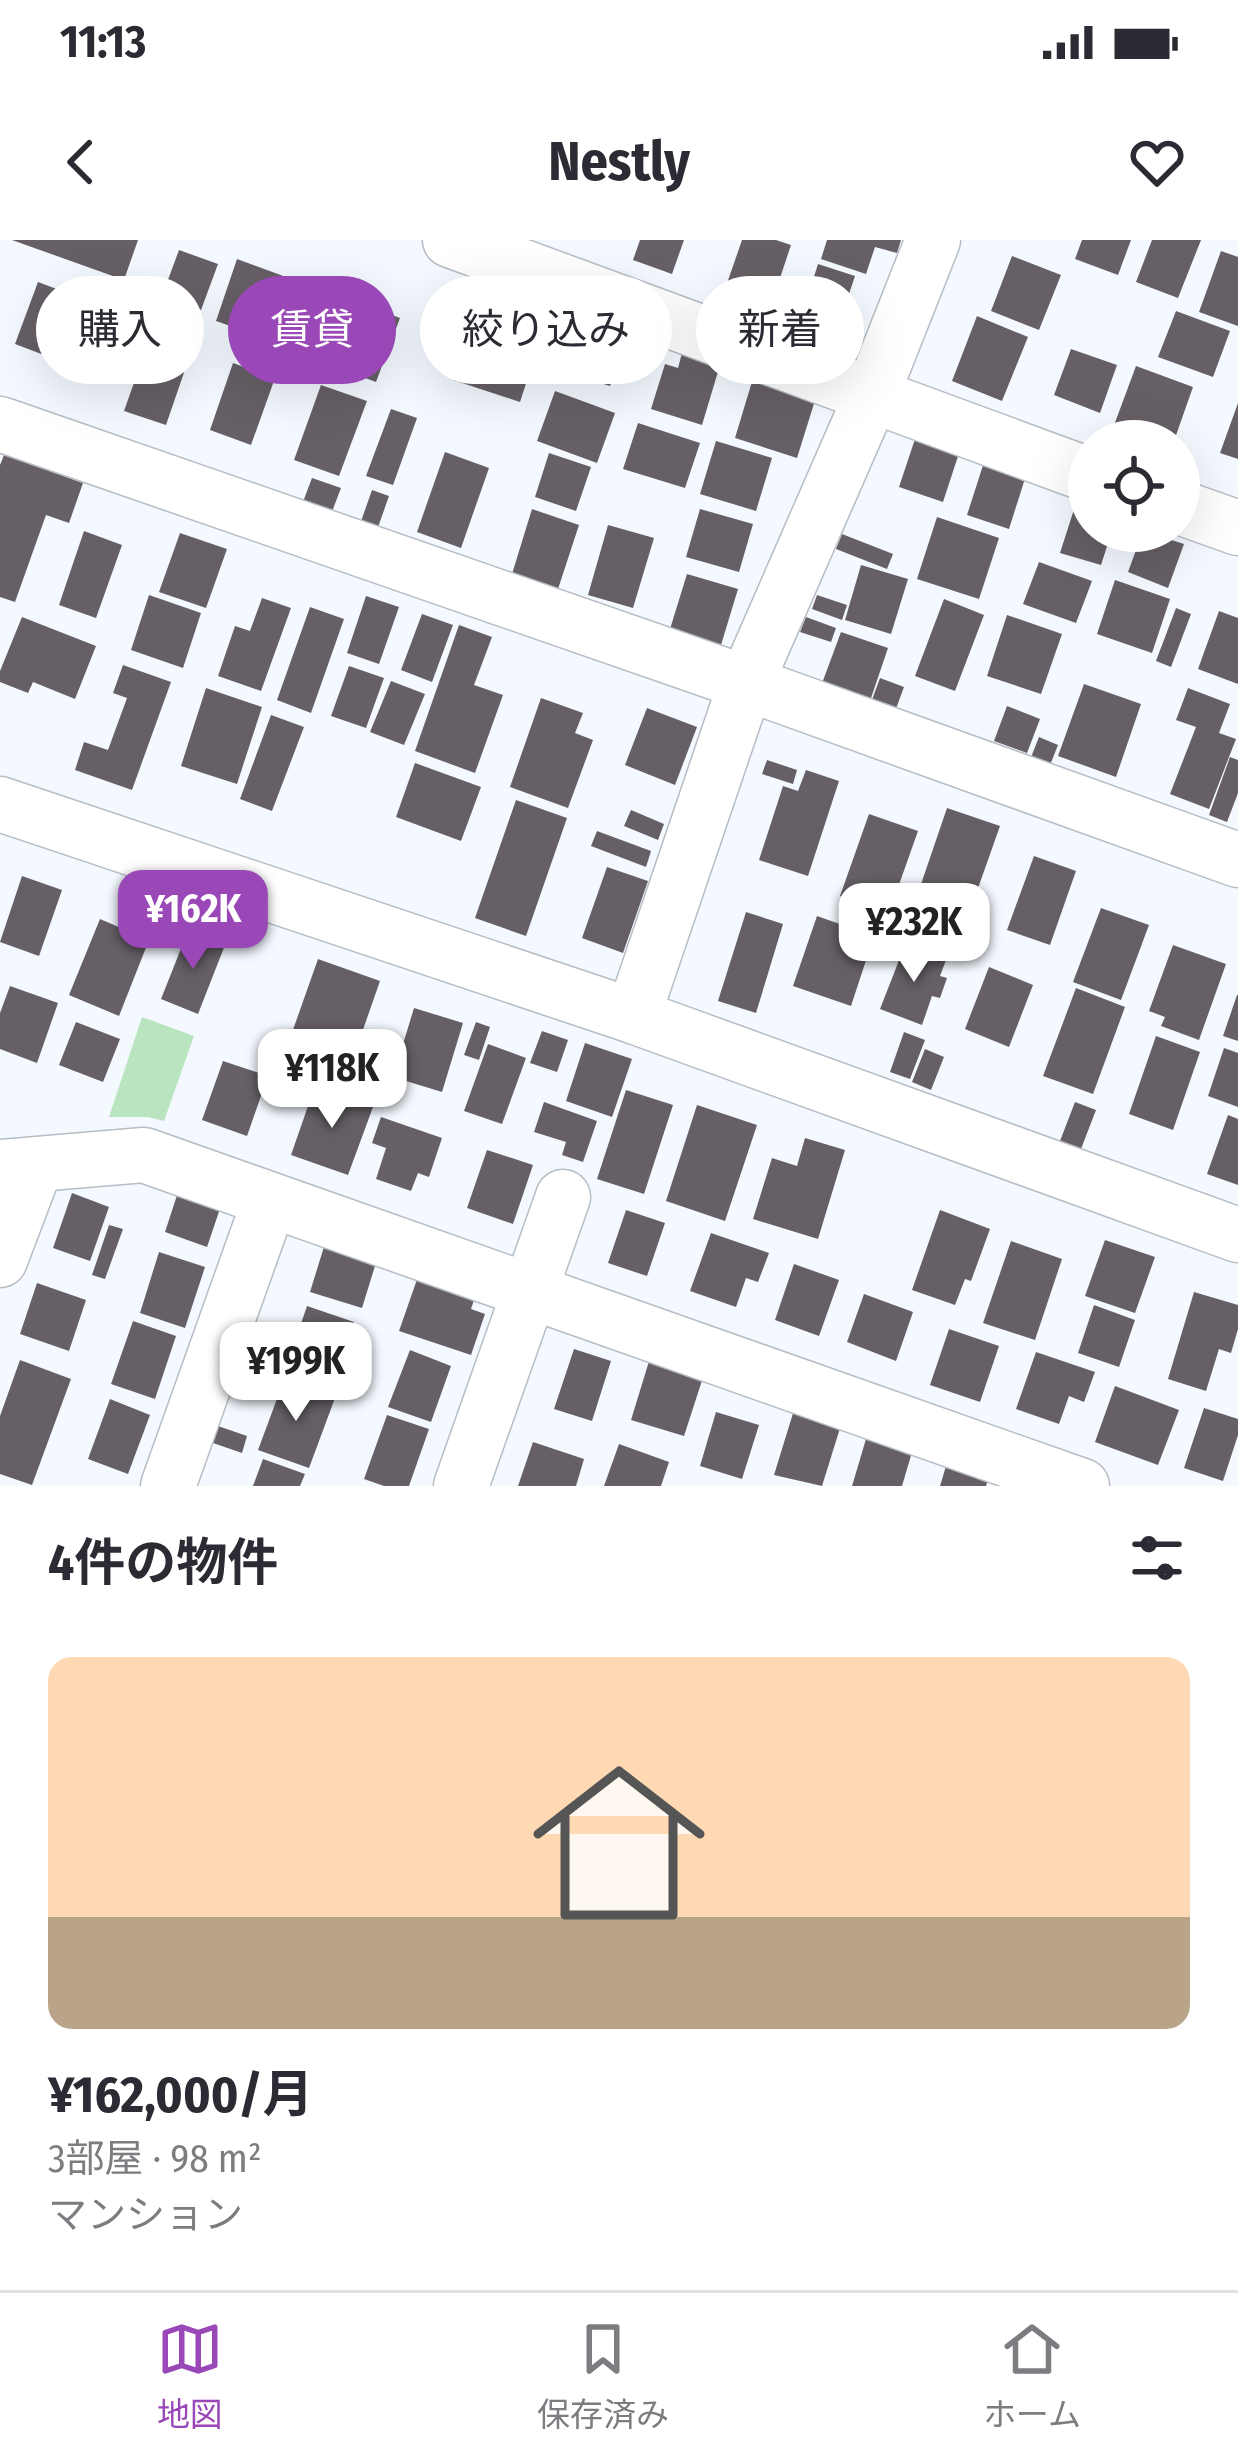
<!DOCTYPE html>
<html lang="ja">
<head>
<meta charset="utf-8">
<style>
  :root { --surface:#fff; --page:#f7f7f7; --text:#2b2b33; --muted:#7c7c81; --line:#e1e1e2; --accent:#9a48b7 }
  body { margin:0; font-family:"Fira Sans Condensed","Noto Sans JP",sans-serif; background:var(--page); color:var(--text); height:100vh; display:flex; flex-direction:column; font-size:45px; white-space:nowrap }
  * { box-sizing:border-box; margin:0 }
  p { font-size:39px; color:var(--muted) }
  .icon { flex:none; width:66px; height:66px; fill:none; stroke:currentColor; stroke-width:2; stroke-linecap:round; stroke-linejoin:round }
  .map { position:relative; height:1246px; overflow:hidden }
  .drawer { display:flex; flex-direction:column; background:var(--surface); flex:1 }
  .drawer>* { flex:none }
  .hud { position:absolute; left:36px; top:36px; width:1167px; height:108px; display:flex; gap:24px }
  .fabs { position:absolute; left:1068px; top:180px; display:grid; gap:24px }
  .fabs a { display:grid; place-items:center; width:132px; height:132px; border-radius:50%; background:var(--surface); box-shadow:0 12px 48px #0002; font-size:60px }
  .price { position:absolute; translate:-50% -102px; padding:0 27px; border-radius:24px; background:#fff; color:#222; font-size:39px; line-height:78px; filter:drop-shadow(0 3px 6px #0008) }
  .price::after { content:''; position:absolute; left:50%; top:72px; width:36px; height:27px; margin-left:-18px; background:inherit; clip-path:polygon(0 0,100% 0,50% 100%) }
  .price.on { background:var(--accent); color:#fff }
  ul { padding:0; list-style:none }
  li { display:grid; align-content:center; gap:24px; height:636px; padding:0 48px }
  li+li { border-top:3px solid var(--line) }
  li span { display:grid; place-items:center; height:372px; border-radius:24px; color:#555 }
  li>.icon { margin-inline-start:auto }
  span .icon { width:216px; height:216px; fill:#fffc; stroke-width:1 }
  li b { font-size:51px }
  h2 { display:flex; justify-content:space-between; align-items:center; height:144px; padding:0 48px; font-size:51px }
  .tag { padding:0 42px; border-radius:54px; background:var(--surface); box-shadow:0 12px 48px #0002; font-size:42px; line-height:108px }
  .tag.on { background:var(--accent); color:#fff }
  .status { display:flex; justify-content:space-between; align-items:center; height:84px; padding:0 60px; background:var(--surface); direction:ltr }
  .status svg { height:33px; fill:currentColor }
  header { display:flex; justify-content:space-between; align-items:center; height:156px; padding:0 48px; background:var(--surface); font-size:54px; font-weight:700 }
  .tab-bar { display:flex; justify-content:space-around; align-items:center; height:168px; border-top:3px solid var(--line); background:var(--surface); font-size:33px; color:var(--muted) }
  .tab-bar a { display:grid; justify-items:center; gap:6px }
  .tab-bar .on { color:var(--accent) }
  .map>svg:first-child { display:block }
</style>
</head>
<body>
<div class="status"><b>11:13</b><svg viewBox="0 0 49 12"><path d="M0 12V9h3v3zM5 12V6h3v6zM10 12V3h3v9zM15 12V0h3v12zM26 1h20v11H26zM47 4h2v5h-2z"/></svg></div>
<header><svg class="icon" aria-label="back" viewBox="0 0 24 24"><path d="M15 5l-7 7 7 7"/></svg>Nestly<svg class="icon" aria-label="heart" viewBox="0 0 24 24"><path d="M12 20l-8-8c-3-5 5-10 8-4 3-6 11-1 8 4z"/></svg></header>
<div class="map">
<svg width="1238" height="1246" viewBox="0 0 1238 1246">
  <rect width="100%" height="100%" fill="#f4f9ff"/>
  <path fill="#bae4bf" d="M142 777 194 796 164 881 148 877H109Z"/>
  <g fill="#666066">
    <path d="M12 0H138L124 40Z"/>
    <path d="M640 0H684L672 34 633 20Z"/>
    <path d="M742 0H776L791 5 769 71 723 55Z"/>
    <path d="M827 0H901L897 13 875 7 866 34 821 19Z"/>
    <path d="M1082 0H1131L1118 35 1075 19Z"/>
    <path d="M1152 0H1201L1178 58 1136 42Z"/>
    <path d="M179 10 218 24 201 70 162 56Z"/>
    <path d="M1221 11 1238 17V86L1199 72Z"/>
    <path d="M1012 16 1061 35 1039 90 991 71Z"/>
    <path d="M237 19 308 45 287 106 216 81Z"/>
    <path d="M818 24 855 36 836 93 800 81Z"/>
    <path d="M38 42 118 72 94 134 15 104Z"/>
    <path d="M324 50 400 78 376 142 300 114Z"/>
    <path d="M481 54 523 67 527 56 552 64 520 162 453 140Z"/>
    <path d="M123 55 146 62 142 73 120 66Z"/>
    <path d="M1176 71 1230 91 1213 137 1158 117Z"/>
    <path d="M977 76 1028 97 1002 161 952 141Z"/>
    <path d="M588 81 627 94 610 146 571 134Z"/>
    <path d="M148 103 189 118 166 185 124 171Z"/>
    <path d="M1071 109 1117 125 1100 173 1054 155Z"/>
    <path d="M682 113 720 125 702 185 651 169 665 124 678 128Z"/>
    <path d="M233 123 275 138 251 205 210 190Z"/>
    <path d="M1136 126 1193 147 1174 201H1151L1113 188Z"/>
    <path d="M754 135 817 154 797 218 735 198Z"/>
    <path d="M321 145 367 161 339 236 294 220Z"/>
    <path d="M555 151 615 173 597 223 537 201Z"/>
    <path d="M1238 163V219L1220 213Z"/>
    <path d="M391 169 417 178 393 245 366 236Z"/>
    <path d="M638 183 700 203 685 248 623 229Z"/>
    <path d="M918 190 962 204 943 262 899 247Z"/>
    <path d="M716 201 772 218 756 271 700 254Z"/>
    <path d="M445 212 489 228 461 308 417 292Z"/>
    <path d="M549 213 591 227 576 271 535 257Z"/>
    <path d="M4 215 83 243 69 283 46 275 15 362 0 357V225Z"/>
    <path d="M986 216 1028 229 1009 289 967 275Z"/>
    <path d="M312 238 341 248 330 277 301 267Z"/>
    <path d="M372 250 389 256 376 293 359 287Z"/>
    <path d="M1078 257 1089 261V291H1112L1101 325 1060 313Z"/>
    <path d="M532 269 579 285 558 349 512 334Z"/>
    <path d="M700 269 753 284 739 332 686 317Z"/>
    <path d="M937 277 999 298 979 359 917 339Z"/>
    <path d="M608 285 654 298 633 368 588 355Z"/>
    <path d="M84 291 122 305 96 378 59 365Z"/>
    <path d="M1143 291 1184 304 1168 348 1128 332Z"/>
    <path d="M180 293 227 309 206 368 159 352Z"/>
    <path d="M842 294 893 314 887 329 836 309Z"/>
    <path d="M1039 322 1092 341 1076 383 1023 364Z"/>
    <path d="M861 325 908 339 891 394 845 380Z"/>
    <path d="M687 334 738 349 721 405 670 389Z"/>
    <path d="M1115 340 1170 359 1152 413 1097 394Z"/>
    <path d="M149 355 201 373 183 428 131 410Z"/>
    <path d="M817 355 847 365 842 380 812 369Z"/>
    <path d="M366 356 399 367 379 424 347 413Z"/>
    <path d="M262 358 291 368 261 451 218 436 235 386 250 391Z"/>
    <path d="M944 359 984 375 955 451 915 436Z"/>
    <path d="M310 367 344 379 311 473 277 460Z"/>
    <path d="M1176 368 1191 374 1171 427 1156 421Z"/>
    <path d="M1219 371 1238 378V444L1198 429Z"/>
    <path d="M422 374 453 385 432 442 401 430Z"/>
    <path d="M1007 375 1062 394 1041 454 987 436Z"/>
    <path d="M22 377 96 406 75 459 33 442 28 453 0 442V431Z"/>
    <path d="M806 377 836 388 831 402 800 392Z"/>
    <path d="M459 385 492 397 474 445 503 455 475 533 415 511Z"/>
    <path d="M841 392 888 408 869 464 821 446Z"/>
    <path d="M123 425 171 442 132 550 75 530 84 502 108 510 127 458 113 453Z"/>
    <path d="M349 426 384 438 366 488 331 476Z"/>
    <path d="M880 438 904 447 890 485 866 476Z"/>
    <path d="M391 441 425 454 404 505 370 492Z"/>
    <path d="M1084 444 1141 464 1116 537 1058 516Z"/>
    <path d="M206 448 262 467 237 544 181 526Z"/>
    <path d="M1188 448 1230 464 1219 493 1236 499 1209 569 1170 554 1196 487 1176 480Z"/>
    <path d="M541 458 583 473 575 493 593 500 568 568 510 547Z"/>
    <path d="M1007 466 1040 479 1027 513 994 501Z"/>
    <path d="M647 468 697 487 675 545 625 525Z"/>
    <path d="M271 475 304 487 272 571 240 559Z"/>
    <path d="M1039 497 1058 505 1045 538 1026 530Z"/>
    <path d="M1230 517 1238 520V553L1227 582 1209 575Z"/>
    <path d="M767 520 797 530 793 544 762 534Z"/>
    <path d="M415 523 481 547 461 601 396 577Z"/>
    <path d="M806 530 839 541 808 636 759 620 783 546 798 551Z"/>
    <path d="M516 560 567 578 526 696 475 678Z"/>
    <path d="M947 568 1000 586 971 668 919 650Z"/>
    <path d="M631 570 664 584 658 600 624 586Z"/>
    <path d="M869 574 918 591 889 673 840 656Z"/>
    <path d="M597 591 651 611 646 627 591 606Z"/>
    <path d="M1034 616 1076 631 1050 705 1007 690Z"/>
    <path d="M607 627 648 641 623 713 582 698Z"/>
    <path d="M22 636 62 650 39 716 0 702Z"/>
    <path d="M1101 668 1149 685 1121 760 1073 742Z"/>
    <path d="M746 672 783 684 756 773 718 761Z"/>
    <path d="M817 676 874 696 851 766 793 746Z"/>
    <path d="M100 679 149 700 119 776 69 755Z"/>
    <path d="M188 691 225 705 198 774 161 759Z"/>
    <path d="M905 705 946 720 940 736 947 738 940 758 932 756 922 785 880 769Z"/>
    <path d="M1173 705 1226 724 1199 800 1161 786 1165 777 1149 771Z"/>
    <path d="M318 719 380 741 344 844 282 821Z"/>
    <path d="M989 727 1033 745 1009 807 965 789Z"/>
    <path d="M10 746 58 763 37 823 0 809V773Z"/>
    <path d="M1076 748 1125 767 1093 854 1043 836Z"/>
    <path d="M1237 755H1238V801L1223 796Z"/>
    <path d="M414 768 463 783 442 852 393 837Z"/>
    <path d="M76 782 120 799 103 842 59 825Z"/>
    <path d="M476 782 490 787 479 820 464 815Z"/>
    <path d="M542 791 568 800 557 832 530 823Z"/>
    <path d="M904 792 925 800 910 839 890 832Z"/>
    <path d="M1156 796 1200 812 1173 890 1129 874Z"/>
    <path d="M585 803 632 819 612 877 566 861Z"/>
    <path d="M488 804 526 818 502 884 464 871Z"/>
    <path d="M1224 808 1238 813V867L1208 856Z"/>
    <path d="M925 809 944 817 931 850 912 842Z"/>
    <path d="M223 821 268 836 247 896 202 880Z"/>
    <path d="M315 846 373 867 348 935 291 915Z"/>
    <path d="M626 850 673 865 644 954 597 939Z"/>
    <path d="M544 862 597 881 583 922 562 915 566 902 534 892Z"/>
    <path d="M1075 862 1096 870 1081 909 1060 901Z"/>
    <path d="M697 865 757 885 725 981 666 961Z"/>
    <path d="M1228 875 1238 879V945L1207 934Z"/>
    <path d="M381 877 442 898 429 937 418 933 411 951 376 939 386 908 372 903Z"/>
    <path d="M805 898 845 910 818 999 753 979 772 918 797 926Z"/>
    <path d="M487 910 533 925 513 984 467 968Z"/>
    <path d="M182 940 225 954 207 1007 165 992Z"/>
    <path d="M72 953 109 967 90 1021 53 1008Z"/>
    <path d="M626 970 665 983 647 1036 608 1023Z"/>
    <path d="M940 970 990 989 971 1041 965 1039 955 1065 912 1050Z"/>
    <path d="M109 985 123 989 105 1039 92 1035Z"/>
    <path d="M711 993 769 1013 758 1042 746 1038 736 1067 690 1051Z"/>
    <path d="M327 997 379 1013 362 1068 310 1052Z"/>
    <path d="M1105 1000 1155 1017 1135 1073 1085 1056Z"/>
    <path d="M1011 1001 1062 1019 1035 1100 983 1083Z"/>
    <path d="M159 1012 205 1027 185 1088 140 1073Z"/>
    <path d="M794 1024 839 1040 819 1096 775 1080Z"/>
    <path d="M421 1028 478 1048 471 1069 485 1074 471 1115 399 1091Z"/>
    <path d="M37 1043 86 1060 69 1111 20 1094Z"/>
    <path d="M1194 1052 1238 1065V1089L1231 1113 1219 1109 1206 1151 1168 1139Z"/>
    <path d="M864 1054 913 1072 896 1121 847 1102Z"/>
    <path d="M1094 1065 1135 1080 1119 1127 1078 1113Z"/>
    <path d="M307 1066 354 1082 334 1141 287 1125Z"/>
    <path d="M133 1081 176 1096 155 1159 111 1144Z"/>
    <path d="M949 1089 999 1106 980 1162 930 1145Z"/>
    <path d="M249 1098 286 1113 276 1138 238 1124Z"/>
    <path d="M654 1105 708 1122 684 1196 631 1180Z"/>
    <path d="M574 1109 611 1121 592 1181 554 1169Z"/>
    <path d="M410 1110 451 1126 431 1182 388 1167Z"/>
    <path d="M1036 1112 1095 1132 1084 1162 1069 1156 1059 1184 1016 1169Z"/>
    <path d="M20 1120 71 1139 32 1245 0 1234V1176Z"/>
    <path d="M284 1140 335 1158 309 1228 258 1210Z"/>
    <path d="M1115 1146 1179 1170 1158 1225 1095 1202Z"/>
    <path d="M110 1159 150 1175 128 1234 88 1219Z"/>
    <path d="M1204 1168 1238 1179V1195L1223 1241 1184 1228Z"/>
    <path d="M794 1170 841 1185 822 1246 774 1235Z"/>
    <path d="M716 1172 759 1185 742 1239 700 1226Z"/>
    <path d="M387 1175 429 1189 409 1246H384L364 1239Z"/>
    <path d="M218 1186 247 1196 242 1213 213 1203Z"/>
    <path d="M869 1189 915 1202 902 1246H852Z"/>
    <path d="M533 1202 584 1219 576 1246H518Z"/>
    <path d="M619 1204 669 1222 661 1246H604Z"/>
    <path d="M263 1219 305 1234 300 1246H253Z"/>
    <path d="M946 1226 988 1240 986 1246H940Z"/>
  </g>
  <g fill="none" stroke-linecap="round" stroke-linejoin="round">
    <defs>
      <g id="minor">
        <path d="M450 0 1089 235"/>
        <path d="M0 184 746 443 1238 620"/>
        <path d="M1179 267 1238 288"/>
        <path d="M0 564 633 776 1238 995"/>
        <path d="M633 776 746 443 871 157 933 0"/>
        <path d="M0 927 144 915 1082 1246"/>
        <path d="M0 1020 36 925"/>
        <path d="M168 1246 270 960"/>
        <path d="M461 1246 563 957"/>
      </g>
    </defs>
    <use href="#minor" stroke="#b6bdc3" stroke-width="57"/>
    <use href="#minor" stroke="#fff" stroke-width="54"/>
  </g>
</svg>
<div class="fabs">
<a><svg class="icon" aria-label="locate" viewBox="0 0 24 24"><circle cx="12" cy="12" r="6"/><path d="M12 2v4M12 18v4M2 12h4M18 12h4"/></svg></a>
</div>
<b class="price on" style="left:193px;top:732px">¥162K</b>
<b class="price" style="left:914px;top:745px">¥232K</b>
<b class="price" style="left:332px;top:891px">¥118K</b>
<b class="price" style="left:296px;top:1184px">¥199K</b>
<div class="hud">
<a class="tag">購入</a>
<a class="tag on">賃貸</a>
<a class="tag">絞り込み</a>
<a class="tag">新着</a>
</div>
</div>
<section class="drawer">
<h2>4件の物件<svg class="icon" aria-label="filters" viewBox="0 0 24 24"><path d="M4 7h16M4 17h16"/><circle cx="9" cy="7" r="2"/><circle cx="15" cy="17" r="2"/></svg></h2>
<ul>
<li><span style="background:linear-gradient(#ffd9b3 70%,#b9a48a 0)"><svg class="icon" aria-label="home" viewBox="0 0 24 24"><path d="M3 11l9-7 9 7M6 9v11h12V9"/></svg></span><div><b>¥162,000/月</b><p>3部屋 · 98 m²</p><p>マンション</p></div></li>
</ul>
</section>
<nav class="tab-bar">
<a class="on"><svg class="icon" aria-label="map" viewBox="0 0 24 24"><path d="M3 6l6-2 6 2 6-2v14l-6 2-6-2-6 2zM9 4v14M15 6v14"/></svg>地図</a>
<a><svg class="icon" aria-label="saved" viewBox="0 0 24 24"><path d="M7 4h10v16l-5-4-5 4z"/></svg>保存済み</a>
<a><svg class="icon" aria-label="home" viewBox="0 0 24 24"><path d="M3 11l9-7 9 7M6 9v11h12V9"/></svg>ホーム</a>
</nav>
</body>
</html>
